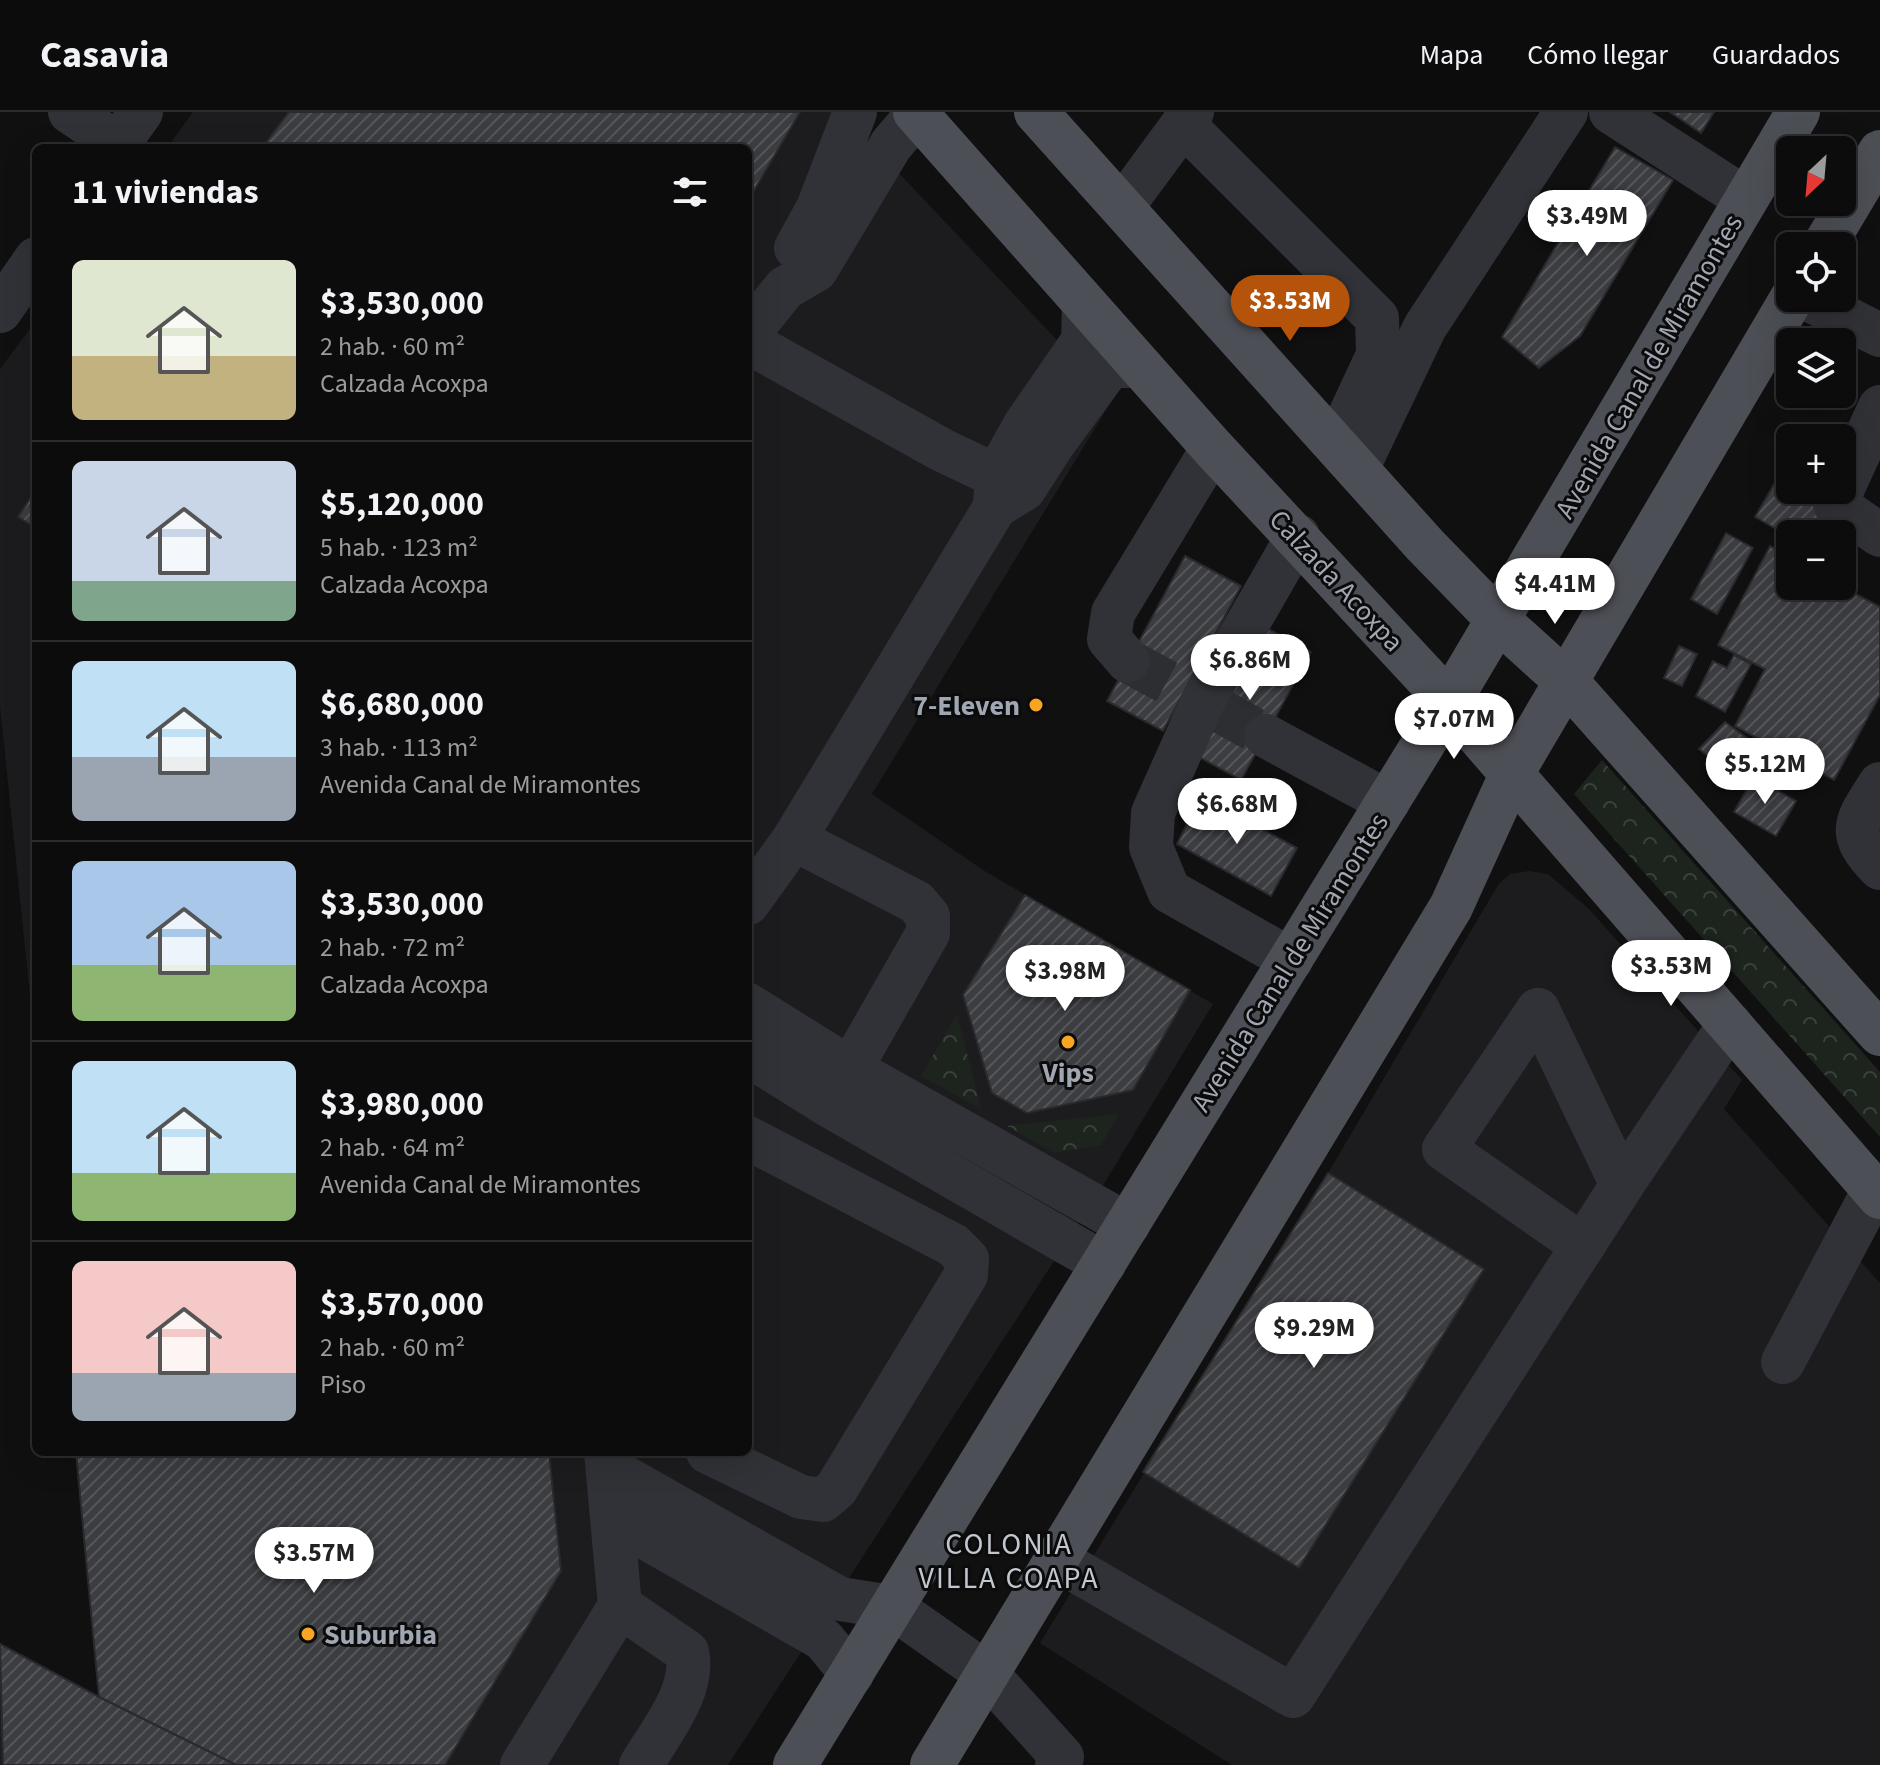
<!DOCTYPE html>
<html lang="es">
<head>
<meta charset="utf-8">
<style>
  :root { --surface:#0c0c0d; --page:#1a1a1b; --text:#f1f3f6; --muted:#9a9b9d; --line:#2c2c2e; --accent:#b45309 }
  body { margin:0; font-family:"Source Sans 3",sans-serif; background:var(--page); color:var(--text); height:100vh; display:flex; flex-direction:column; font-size:30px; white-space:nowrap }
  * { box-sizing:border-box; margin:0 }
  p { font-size:26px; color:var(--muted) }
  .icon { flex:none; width:44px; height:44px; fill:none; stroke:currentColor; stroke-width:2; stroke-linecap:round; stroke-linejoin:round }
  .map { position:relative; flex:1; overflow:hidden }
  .sheet { position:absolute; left:32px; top:32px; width:720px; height:1312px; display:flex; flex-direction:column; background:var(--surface); border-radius:12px; box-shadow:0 8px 32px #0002,0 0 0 2px var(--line) }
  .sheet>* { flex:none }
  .needle { width:52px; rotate:206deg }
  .controls { position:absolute; left:1776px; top:24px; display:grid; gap:16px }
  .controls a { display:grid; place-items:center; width:80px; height:80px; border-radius:12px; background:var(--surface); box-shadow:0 8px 32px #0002,0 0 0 2px var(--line); font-size:40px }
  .price { position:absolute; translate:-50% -68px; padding:0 18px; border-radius:28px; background:#fff; color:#222; font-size:26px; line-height:52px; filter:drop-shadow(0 2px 4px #0008) }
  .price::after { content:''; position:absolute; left:50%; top:48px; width:24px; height:18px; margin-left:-12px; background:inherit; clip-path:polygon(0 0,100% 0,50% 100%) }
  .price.selected { background:var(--accent); color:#fff }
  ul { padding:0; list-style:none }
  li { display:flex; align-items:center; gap:24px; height:200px; padding:0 40px }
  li+li { border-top:2px solid var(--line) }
  li span { display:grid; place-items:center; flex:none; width:224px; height:160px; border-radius:12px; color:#555 }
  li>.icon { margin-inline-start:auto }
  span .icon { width:96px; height:96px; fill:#fffc; stroke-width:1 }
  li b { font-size:34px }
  h2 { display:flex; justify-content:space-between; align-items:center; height:96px; padding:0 40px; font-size:34px }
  header { display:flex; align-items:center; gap:48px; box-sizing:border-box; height:112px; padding:0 40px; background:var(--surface); border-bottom:2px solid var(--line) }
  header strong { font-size:38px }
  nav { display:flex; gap:44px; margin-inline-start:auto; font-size:28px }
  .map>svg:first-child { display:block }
</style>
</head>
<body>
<header>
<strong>Casavia</strong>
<nav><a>Mapa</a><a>Cómo llegar</a><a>Guardados</a></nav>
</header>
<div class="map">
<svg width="1880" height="1653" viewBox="0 0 1880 1653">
  <defs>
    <pattern id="park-crowns" width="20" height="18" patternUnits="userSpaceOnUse" patternTransform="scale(2)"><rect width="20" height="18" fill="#1c241d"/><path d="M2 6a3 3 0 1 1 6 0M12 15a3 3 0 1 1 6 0" fill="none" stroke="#3a413b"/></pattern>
    <pattern id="building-hatch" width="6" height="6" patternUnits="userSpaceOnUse" patternTransform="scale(2)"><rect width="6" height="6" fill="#3c3d41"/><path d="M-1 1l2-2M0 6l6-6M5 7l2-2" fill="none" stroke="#55565a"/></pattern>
  </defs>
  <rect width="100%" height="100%" fill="#101011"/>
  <g fill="#1c1c1e">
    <path d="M193 0H841L1113 287 872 682 983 758 1213 892 1102 1075 728 1653H0V1532L99 1584 76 1340H748V36H167Z"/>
    <path d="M36 209V941L0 594V257Z"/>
    <path d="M1529 759 1548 762 1588 796 1742 968 1724 997 1880 1171V1653H1232L1040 1531 1328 1061 1498 773 1510 762Z"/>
  </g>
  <g fill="url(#park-crowns)">
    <path d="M1602 648 1880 960V1025L1574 682Z"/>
    <path d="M957 902 981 997 921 964Z"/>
    <path d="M1119 1002 1101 1033 1054 1041 1007 1014Z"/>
  </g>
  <g fill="url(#building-hatch)" stroke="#2a2a2e" stroke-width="2">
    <path d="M289 0H800L748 89V36H262Z"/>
    <path d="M1670 0H1714L1701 21Z"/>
    <path d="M1615 35 1673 68 1580 224 1539 256 1502 225Z"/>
    <path d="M1786 352 1790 355V378H1826L1832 398 1818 422H1790V425L1755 405Z"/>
    <path d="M36 377V416L18 405Z"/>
    <path d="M1726 421 1753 436 1717 502 1691 487Z"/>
    <path d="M1770 434 1790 445V474H1841L1880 495V583L1834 668 1735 614 1765 557 1718 533Z"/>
    <path d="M1185 444 1241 474 1163 619 1107 589Z"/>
    <path d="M1259 512 1311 540 1241 668 1190 640Z"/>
    <path d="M1679 534 1697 542 1682 574 1664 566Z"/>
    <path d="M1734 543 1751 552 1725 600 1696 584 1713 549 1727 556Z"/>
    <path d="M1725 610 1764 638 1739 669 1699 637Z"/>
    <path d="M1754 665 1796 689 1776 724 1734 700Z"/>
    <path d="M1201 684 1297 736 1271 784 1177 732Z"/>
    <path d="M1025 783 1190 878 1133 978 1027 1001 992 981 963 883Z"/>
    <path d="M1328 1061 1484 1157 1299 1456 1143 1360Z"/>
    <path d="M76 1340H549L561 1459 445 1653H236L99 1585Z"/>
    <path d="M0 1532 99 1585 236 1653H3Z"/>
  </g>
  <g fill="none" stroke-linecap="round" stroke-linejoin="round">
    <g stroke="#2d2e31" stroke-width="44" stroke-dasharray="44 22" stroke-linecap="butt">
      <path d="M1128 549 1185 580"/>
      <path d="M1215 596 1266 624"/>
    </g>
    <g stroke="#313237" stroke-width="44">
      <path d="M70 0 118 32"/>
      <path d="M1611 0 1746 87"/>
      <path d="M1183 12 1377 206 1378 243 1336 333"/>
      <path d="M115 36 141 0"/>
      <path d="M1122 95 1192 0"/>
      <path d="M796 136 818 96 855 0"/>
      <path d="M1806 186 1880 223"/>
      <path d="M0 199 36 147"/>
      <path d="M748 222 785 176 816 158 891 33 917 2"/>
      <path d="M748 230 942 338 1024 377"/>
      <path d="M1357 357 1425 215 1566 0"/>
      <path d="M1842 378 1880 295"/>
      <path d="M1842 378 1835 392 1880 423"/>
      <path d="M995 392 997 363 1025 313 1083 229 1084 194"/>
      <path d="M1128 549 1109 527 1113 501 1213 336"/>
      <path d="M1266 624 1388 690"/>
      <path d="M1880 672C1856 710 1845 720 1880 756"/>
      <path d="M794 727 916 790 928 804V821L836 982"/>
      <path d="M748 791 794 727 995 395 1024 377 1053 332 1110 254H1139"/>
      <path d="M1291 848 1169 779 1151 735 1153 701 1203 589 1298 424"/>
      <path d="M748 893 849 956 1128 1113"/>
      <path d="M1538 898 1444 1037 1583 1134"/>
      <path d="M748 943 830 994 1104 1152"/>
      <path d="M1622 1073 1730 912"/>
      <path d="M1783 1250 1874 1078"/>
      <path d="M708 1340 801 1385 823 1388 836 1377 966 1163 967 1147 953 1133 748 1026"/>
      <path d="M608 1356 840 1487 892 1495 987 1562 1062 1645 1057 1653"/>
      <path d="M613 1407 823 1527 852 1562"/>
      <path d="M1056 1447 1293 1584 1622 1073 1538 898"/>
      <path d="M620 1494 687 1540C696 1578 660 1621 641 1653"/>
      <path d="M522 1653 620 1494 606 1340"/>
    </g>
    <g stroke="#4d4f56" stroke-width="44">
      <path d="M915 0 1213 336 1449 590 1880 1085"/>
      <path d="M1036 0 1425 433 1496 506 1568 571 1880 922"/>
      <path d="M1824 134 1880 40"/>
      <path d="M795 1653 1449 590 1798 0"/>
      <path d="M932 1653 1451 795 1511 663 1792 186"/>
    </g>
  </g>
  <g fill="#f8a522" stroke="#0b0b0c" stroke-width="3">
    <circle cx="1036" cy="593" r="8"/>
    <circle cx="1068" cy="930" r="8"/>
    <circle cx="308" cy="1522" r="8"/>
  </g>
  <g text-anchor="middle" stroke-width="6" stroke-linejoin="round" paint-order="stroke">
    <g font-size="28" fill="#a0a7b3" stroke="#0b0b0c">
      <text transform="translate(1648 254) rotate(-60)" y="10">Avenida Canal de Miramontes</text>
      <text transform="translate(1337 468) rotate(47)" y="10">Calzada Acoxpa</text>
      <text transform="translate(1289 850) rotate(-58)" y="10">Avenida Canal de Miramontes</text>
    </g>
    <g font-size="28" font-weight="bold" fill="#a0a7b3" stroke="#0b0b0c" text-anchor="end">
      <text x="1020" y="603">7-Eleven</text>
      <text x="1068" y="970" text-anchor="middle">Vips</text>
      <text x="324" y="1532" text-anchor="start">Suburbia</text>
    </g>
    <g font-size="30" letter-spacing="2" fill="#c2c6cf" stroke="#0b0b0c">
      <text x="1009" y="1442">COLONIA<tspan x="1009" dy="34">VILLA COAPA</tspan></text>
    </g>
  </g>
</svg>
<div class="controls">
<a><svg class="needle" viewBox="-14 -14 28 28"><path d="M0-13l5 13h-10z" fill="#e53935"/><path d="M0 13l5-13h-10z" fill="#9a9b9d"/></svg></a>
<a><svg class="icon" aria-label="locate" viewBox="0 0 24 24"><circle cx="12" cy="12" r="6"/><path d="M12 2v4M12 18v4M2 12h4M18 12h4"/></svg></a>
<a><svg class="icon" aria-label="layers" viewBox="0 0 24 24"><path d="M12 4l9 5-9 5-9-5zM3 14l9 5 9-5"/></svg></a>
<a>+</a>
<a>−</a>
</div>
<b class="price" style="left:1587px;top:146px">$3.49M</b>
<b class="price selected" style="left:1290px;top:231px">$3.53M</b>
<b class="price" style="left:1555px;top:514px">$4.41M</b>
<b class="price" style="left:1250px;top:590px">$6.86M</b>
<b class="price" style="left:1454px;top:649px">$7.07M</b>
<b class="price" style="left:1765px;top:694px">$5.12M</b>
<b class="price" style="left:1237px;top:734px">$6.68M</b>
<b class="price" style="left:1671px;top:896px">$3.53M</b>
<b class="price" style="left:1065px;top:901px">$3.98M</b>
<b class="price" style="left:1314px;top:1258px">$9.29M</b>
<b class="price" style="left:314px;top:1483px">$3.57M</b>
<section class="sheet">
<h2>11 viviendas<svg class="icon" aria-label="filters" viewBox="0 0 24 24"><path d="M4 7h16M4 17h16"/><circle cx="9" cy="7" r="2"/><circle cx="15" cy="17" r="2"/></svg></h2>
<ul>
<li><span style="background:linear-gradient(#dfe7d0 60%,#c2b280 0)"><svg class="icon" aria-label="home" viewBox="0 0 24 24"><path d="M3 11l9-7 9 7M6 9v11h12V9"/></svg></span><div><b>$3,530,000</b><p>2 hab. · 60 m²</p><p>Calzada Acoxpa</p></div></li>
<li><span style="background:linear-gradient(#c9d6e8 75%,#7fa58c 0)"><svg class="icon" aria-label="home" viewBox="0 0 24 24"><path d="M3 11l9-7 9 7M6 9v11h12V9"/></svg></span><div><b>$5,120,000</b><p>5 hab. · 123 m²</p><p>Calzada Acoxpa</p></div></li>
<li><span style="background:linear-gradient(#bfe0f5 60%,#9aa5b1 0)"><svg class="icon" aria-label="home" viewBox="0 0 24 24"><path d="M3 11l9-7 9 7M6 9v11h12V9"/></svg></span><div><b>$6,680,000</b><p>3 hab. · 113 m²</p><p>Avenida Canal de Miramontes</p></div></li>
<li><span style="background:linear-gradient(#a9c7e8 65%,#8fb573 0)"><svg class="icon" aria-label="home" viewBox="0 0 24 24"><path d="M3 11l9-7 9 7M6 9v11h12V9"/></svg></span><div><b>$3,530,000</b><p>2 hab. · 72 m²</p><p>Calzada Acoxpa</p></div></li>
<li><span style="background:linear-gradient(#bfe0f5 70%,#8fb573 0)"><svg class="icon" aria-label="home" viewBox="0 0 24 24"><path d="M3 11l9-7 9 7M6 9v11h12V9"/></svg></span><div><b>$3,980,000</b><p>2 hab. · 64 m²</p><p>Avenida Canal de Miramontes</p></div></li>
<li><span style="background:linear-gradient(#f6c9c9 70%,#9aa5b1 0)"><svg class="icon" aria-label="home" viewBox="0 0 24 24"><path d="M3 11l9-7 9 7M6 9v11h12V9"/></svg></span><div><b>$3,570,000</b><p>2 hab. · 60 m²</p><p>Piso</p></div></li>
</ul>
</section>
</div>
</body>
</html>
